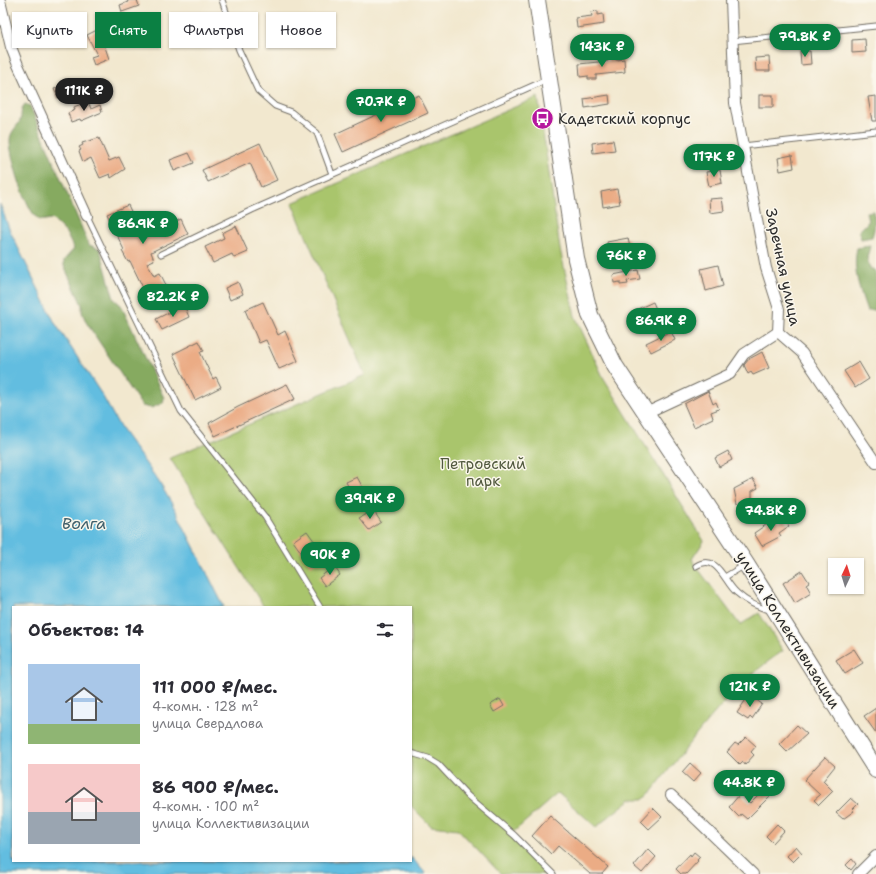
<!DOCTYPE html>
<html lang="ru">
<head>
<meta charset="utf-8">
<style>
  :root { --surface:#fff; --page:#f2f2f3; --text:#2b2b33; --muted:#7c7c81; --accent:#0b8043 }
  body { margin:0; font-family:"Shantell Sans",sans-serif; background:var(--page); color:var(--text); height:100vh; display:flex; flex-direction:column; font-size:15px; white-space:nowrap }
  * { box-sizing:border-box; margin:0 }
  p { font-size:13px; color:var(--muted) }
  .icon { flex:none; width:22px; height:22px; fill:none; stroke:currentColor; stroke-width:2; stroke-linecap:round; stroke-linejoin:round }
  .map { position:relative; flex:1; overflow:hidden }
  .side { position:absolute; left:12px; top:606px; width:400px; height:256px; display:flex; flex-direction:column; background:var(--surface); border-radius:0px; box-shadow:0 1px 3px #0004 }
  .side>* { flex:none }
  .hud { position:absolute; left:12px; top:12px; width:400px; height:36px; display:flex; gap:8px }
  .needle { width:26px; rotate:4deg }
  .buttons { position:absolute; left:828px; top:558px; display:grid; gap:8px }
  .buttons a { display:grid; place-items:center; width:36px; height:36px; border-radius:0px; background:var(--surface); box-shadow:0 1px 3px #0004; font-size:20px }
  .price { position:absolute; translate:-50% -34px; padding:0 9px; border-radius:14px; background:var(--accent); color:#fff; font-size:13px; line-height:26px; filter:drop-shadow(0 1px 2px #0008) }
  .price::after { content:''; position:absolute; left:50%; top:24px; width:12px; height:9px; margin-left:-6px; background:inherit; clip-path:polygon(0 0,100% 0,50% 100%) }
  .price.selected { background:#222; color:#fff }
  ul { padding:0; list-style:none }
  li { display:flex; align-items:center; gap:12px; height:100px; padding:0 16px }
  li span { display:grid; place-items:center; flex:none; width:112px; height:80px; border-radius:0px; color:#555 }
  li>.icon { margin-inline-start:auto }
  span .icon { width:48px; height:48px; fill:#fffc; stroke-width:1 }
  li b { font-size:17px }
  h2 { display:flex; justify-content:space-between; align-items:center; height:48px; padding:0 16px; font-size:17px }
  .pill { padding:0 14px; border-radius:0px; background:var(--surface); box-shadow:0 1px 3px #0004; font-size:14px; line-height:36px }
  .pill.selected { background:var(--accent); color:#fff }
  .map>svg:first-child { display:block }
</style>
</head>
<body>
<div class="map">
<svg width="876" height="874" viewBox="0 0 876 874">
  <rect width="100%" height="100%" fill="#fbf7ec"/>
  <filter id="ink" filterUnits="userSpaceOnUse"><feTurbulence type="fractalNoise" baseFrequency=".025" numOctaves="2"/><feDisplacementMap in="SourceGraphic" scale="8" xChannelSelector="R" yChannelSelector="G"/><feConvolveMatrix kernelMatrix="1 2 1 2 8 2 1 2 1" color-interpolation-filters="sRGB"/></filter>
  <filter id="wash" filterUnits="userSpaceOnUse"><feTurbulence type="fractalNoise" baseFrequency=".012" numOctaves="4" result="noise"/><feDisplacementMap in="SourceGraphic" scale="16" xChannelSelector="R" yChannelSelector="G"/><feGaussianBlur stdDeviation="0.9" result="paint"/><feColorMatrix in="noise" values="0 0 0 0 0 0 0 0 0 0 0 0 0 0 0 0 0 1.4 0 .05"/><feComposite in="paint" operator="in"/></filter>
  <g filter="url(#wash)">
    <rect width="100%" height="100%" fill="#f2e8cf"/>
    <path fill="#a9c56c" stroke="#6a784c" d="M538 97 560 249 575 316 603 377 704 541 692 559 696 566 740 625 759 613 783 651C730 685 688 746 649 795L643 799H631L596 827 558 793 510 835 547 874H501L458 829 431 826 411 806V607H264L170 458 365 375 292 203Z"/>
    <g fill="#86aa60" stroke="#586a46">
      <path d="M25 104 30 106 89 245 100 249 114 299 121 305 164 398 163 403 151 408 142 406 86 322 82 312V305L64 266V260L74 249 66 233 52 219C49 219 43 221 40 220 27 216 9 153 10 140 10 132 17 127 20 121 22 115 20 109 25 104Z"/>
      <path d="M873 211C876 221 875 228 872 237L861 239 859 231 868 222 866 212Z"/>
      <path d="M870 246 867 258 870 268 876 271V310L867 311C860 290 852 270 857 248Z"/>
    </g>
    <path fill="#62bde0" stroke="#467486" d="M0 204 10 231 55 323 102 395 121 429 159 482 175 509 224 607H13V861H411V857L426 874H0Z"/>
    <g id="blocks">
      <g fill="#ebac85">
        <path d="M127 0H137L139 6 122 12 120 5 128 2Z"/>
        <path d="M598 11V15L603 14 604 24 577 28 576 18 592 16 591 12Z"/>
        <path d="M48 16 54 33 31 41 26 26 32 23 31 21Z"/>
        <path d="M111 23 115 32 102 38 109 59 94 65 91 57 97 55 87 35Z"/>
        <path d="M150 23 152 31 141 36 138 28Z"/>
        <path d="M865 39 866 52 852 53V40Z"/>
        <path d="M800 51H810L811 64 801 65Z"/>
        <path d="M615 57 616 60 624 59 625 72 596 75V79H588V76L580 77 579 64 608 61V58Z"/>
        <path d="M769 57 770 71H756L755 58Z"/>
        <path d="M67 83 71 92 58 98 54 89Z"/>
        <path d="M419 95 428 113 343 152 335 134Z"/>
        <path d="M609 95 610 104 585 108 584 99Z"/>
        <rect x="759" y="95" width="14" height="12"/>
        <path d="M876 96V121H872L868 97Z"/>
        <path d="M88 101 91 109 100 105 102 112 81 121 80 119 71 122 68 113 75 110 74 107Z"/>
        <path d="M99 138 109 161 119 157 125 169 111 178 110 174 100 178 91 158 83 162 79 151 81 150 79 147 83 145 82 143Z"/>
        <path d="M613 140 615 150 593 153 592 143Z"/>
        <path d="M260 143 277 180 261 187 250 163 208 182 202 170Z"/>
        <path d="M189 153 194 163 174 171 170 160Z"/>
        <path d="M792 155 794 168 780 171 778 158Z"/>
        <path d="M720 170 722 183 709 186 706 172Z"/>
        <path d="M617 189 620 204 603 207 601 192Z"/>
        <path d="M722 198 724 211 710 213 709 199Z"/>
        <path d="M128 205 143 237 181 219 188 234 151 252 154 260 147 263 154 276 160 273 166 285 146 294 130 261 128 262 122 251 124 250 107 214Z"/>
        <path d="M236 226 248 252 234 258 232 254 213 263 205 247 224 238 222 233Z"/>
        <path d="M628 238 630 248 609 252 607 242Z"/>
        <path d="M718 265 723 286 706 291 701 269Z"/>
        <path d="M638 270 640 279 627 281 628 284 620 285V282L614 283 613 275Z"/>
        <path d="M238 282 243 294 230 300 225 288Z"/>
        <path d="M263 302 278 335 285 331 298 361 279 369 266 340 259 343 245 310Z"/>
        <path d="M653 302 658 314 649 318 647 314 637 319 633 311Z"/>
        <path d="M184 305 189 317 162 330 156 319Z"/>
        <path d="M671 331 675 340 651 352 646 343Z"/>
        <path d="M199 341 204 351 200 352 213 379 216 377 221 387 195 400 173 354Z"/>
        <path d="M762 352 769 368 753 375 751 372 748 374 744 365 749 359Z"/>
        <path d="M859 362 869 379 855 388 844 371Z"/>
        <path d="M287 384 295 399 215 436 209 423 238 407Z"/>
        <path d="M708 391 713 404 716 402 719 409 711 412 713 418 694 427 684 404Z"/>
        <path d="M728 451 732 460 719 467 715 458Z"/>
        <path d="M357 477 362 486 351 492 346 482Z"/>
        <path d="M753 479 758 488 752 491V500L744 504 742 501 737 504 734 489Z"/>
        <path d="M373 510 381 522 369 530 359 518Z"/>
        <path d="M776 518 779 523 784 519 789 526 779 533 781 536 762 546 754 533Z"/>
        <path d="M307 531 325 556 311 566 293 541Z"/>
        <path d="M334 566 340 575 325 586 319 578Z"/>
        <path d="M802 571 809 582 806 584 811 593 795 603 783 583Z"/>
        <path d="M854 649 863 663 845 674 836 660Z"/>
        <path d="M749 695 762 704 752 719 750 717 748 720 737 713Z"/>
        <path d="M500 699 504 706 494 712 490 705Z"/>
        <path d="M876 708V733L864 716Z"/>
        <path d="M797 725 807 734 787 752 779 744Z"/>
        <path d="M746 737 756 746 751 752 754 755 745 765 743 762 740 765 727 752 735 743 738 745Z"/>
        <path d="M825 757 835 766 823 781 833 791 819 805 814 800 820 795 804 780Z"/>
        <path d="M690 763 701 773 693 782 682 772Z"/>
        <path d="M765 788 772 794 747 819 741 814 739 817 729 807 740 794 750 803Z"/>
        <path d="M851 798 858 804 852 810 854 811 843 819 836 813Z"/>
        <path d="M653 808 662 817 649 829 641 821Z"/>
        <path d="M550 816 608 867 602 874H590L558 846 551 854 532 836Z"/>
        <path d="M777 824 784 831 773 843 766 836Z"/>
        <path d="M796 846 802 853 793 862 787 856Z"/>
        <path d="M648 849 656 857 642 873 634 866Z"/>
        <path d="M694 852 700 857 697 860 698 861 686 874H681L676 869 690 854 691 856Z"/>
        <path d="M852 859 856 864 851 870 846 865Z"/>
      </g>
    </g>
  </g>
  <g filter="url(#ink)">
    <use href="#blocks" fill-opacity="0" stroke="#716d64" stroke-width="1"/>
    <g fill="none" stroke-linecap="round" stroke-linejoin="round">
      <defs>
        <g id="service">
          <path d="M222 0 239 50 258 91 275 106 291 112 317 133 332 174"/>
          <path d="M732 41 876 26"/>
          <path d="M743 146 876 131"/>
          <path d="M87 216 181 411 265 517 320 607"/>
          <path d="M161 254 252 210 546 80"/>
          <path d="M696 566C718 552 724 583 737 593 747 602 759 608 771 610"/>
          <path d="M725 577 745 565"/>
          <path d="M411 753 428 758 438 764 468 796 514 835 553 874"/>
        </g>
        <g id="minor">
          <path d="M731 0 735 103 766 268 779 309 778 332 802 353 876 463"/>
          <path d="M0 1 11 47 18 65 87 216"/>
          <path d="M646 413 730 374 744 354 778 332"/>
          <path d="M671 795 753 874"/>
          <path d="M858 874 876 856"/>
        </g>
        <path id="primary" d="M537 0 576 259 590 315 615 366 746 564 876 770"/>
      </defs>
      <use href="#service" stroke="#716d64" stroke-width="7"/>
      <use href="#minor" stroke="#716d64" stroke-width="12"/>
      <use href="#primary" stroke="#716d64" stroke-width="18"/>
      <use href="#service" stroke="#fff" stroke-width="5"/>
      <use href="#minor" stroke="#fff" stroke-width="10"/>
      <use href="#primary" stroke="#fff" stroke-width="16"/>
    </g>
  </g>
  <defs>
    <symbol id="bus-disc" viewBox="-11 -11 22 22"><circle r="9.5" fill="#b5179e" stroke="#fbf7ec"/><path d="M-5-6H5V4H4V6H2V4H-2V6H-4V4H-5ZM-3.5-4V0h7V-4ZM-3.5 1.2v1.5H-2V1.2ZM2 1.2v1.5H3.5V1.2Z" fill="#fff"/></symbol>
  </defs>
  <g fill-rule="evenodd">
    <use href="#bus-disc" x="530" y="106" width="25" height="25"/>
  </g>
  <g text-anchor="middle" stroke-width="3" stroke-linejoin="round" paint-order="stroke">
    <g font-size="15" fill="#2b2b2b" stroke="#fbf7ec" text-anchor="start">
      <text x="558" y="124">Кадетский корпус</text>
    </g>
    <g font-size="15" fill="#2b2b2b" stroke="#fbf7ec">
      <text transform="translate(783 267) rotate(78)" y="5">Заречная улица</text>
      <text transform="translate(788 630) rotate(58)" y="5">улица Коллективизации</text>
    </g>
    <g font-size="15" fill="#51593e" stroke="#fbf7ec">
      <text x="483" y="469">Петровский<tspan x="483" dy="17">парк</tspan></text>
    </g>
    <g font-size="16" font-style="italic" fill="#3e5e6a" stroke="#fbf7ec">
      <text x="84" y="529">Волга</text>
    </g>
  </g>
</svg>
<div class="buttons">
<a><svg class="needle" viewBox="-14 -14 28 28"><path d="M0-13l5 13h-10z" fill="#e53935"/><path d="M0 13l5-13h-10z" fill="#7c7c81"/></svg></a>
</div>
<b class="price" style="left:805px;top:58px">79.8K ₽</b>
<b class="price" style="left:602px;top:68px">143K ₽</b>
<b class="price selected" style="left:84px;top:112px">111K ₽</b>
<b class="price" style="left:381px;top:123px">70.7K ₽</b>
<b class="price" style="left:714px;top:178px">117K ₽</b>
<b class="price" style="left:143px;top:245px">86.9K ₽</b>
<b class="price" style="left:626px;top:277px">76K ₽</b>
<b class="price" style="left:173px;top:318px">82.2K ₽</b>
<b class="price" style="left:661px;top:342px">86.9K ₽</b>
<b class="price" style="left:370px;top:520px">39.9K ₽</b>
<b class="price" style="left:771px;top:532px">74.8K ₽</b>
<b class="price" style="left:330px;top:576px">90K ₽</b>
<b class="price" style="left:750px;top:708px">121K ₽</b>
<b class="price" style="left:749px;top:804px">44.8K ₽</b>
<div class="hud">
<a class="pill">Купить</a>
<a class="pill selected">Снять</a>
<a class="pill">Фильтры</a>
<a class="pill">Новое</a>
</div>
<section class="side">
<h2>Объектов: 14<svg class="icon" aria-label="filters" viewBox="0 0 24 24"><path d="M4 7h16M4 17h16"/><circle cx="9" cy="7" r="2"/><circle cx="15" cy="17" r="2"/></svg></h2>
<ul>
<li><span style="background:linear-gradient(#a9c7e8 75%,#8fb573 0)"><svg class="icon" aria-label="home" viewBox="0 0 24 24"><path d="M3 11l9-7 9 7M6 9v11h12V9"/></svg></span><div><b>111 000 ₽/мес.</b><p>4-комн. · 128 m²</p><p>улица Свердлова</p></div></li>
<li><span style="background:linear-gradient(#f6c9c9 60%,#9aa5b1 0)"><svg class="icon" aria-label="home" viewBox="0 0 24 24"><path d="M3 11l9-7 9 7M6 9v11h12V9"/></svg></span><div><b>86 900 ₽/мес.</b><p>4-комн. · 100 m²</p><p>улица Коллективизации</p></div></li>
</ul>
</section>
</div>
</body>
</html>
